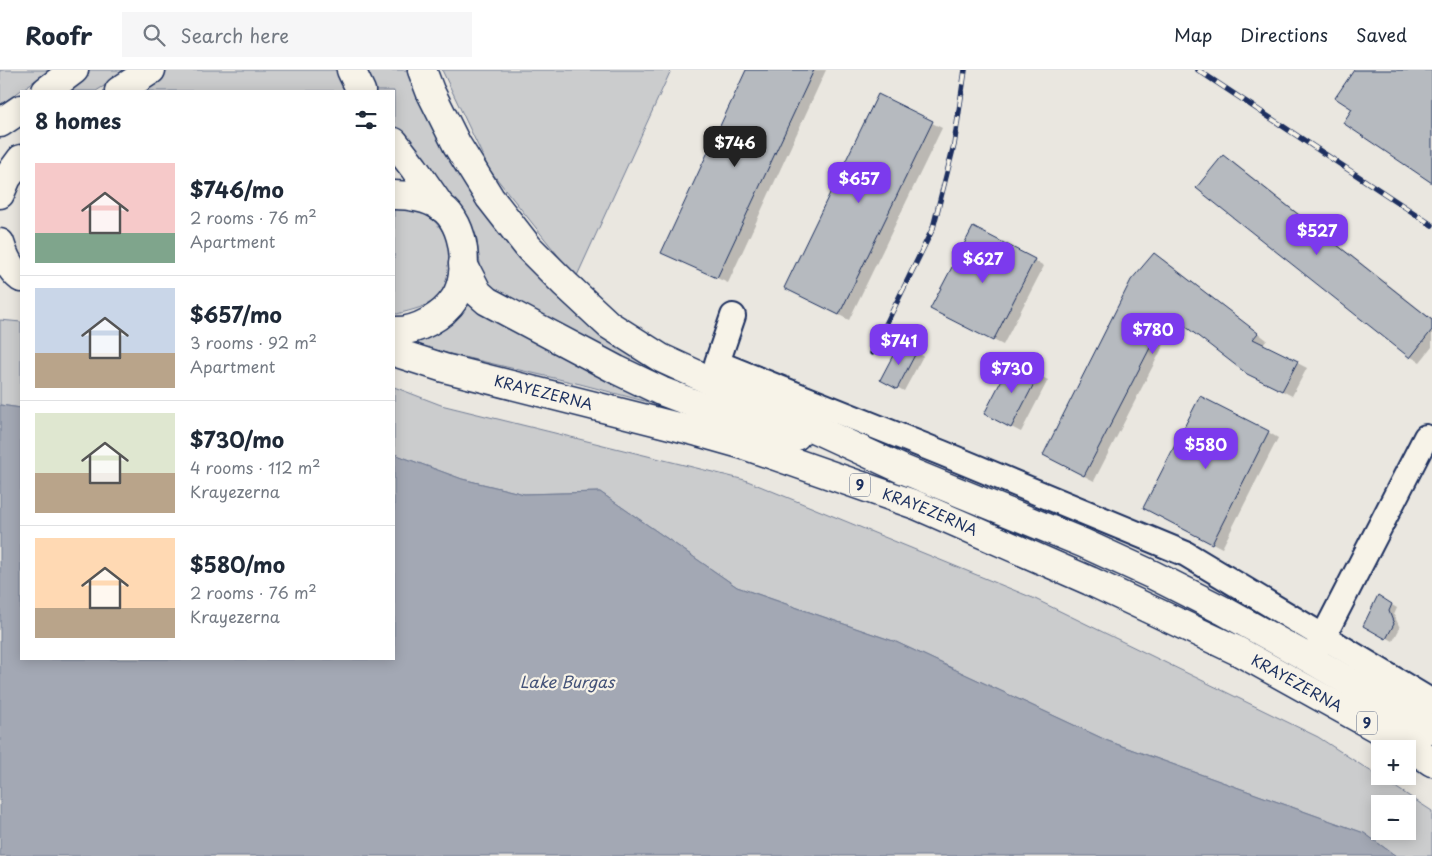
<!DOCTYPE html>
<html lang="en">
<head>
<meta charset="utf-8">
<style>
  :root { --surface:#fff; --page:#f6f6f7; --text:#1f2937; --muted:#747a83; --line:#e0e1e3; --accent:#7c3aed }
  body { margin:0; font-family:"Playpen Sans",sans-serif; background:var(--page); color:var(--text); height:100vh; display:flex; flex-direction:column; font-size:19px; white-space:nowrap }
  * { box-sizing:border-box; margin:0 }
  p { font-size:16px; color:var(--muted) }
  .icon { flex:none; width:28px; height:28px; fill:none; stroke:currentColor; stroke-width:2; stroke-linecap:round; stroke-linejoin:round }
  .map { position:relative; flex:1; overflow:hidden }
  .panel { position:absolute; left:20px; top:20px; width:375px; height:570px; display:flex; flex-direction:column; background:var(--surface); border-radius:0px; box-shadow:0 2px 12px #0003 }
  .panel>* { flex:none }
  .buttons { position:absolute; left:1371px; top:670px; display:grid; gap:10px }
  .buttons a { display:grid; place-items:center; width:45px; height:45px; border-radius:0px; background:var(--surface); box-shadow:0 2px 12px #0003; font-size:25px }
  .price { position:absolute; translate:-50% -42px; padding:0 11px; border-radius:10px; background:var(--accent); color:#fff; font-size:16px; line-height:32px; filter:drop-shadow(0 1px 2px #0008) }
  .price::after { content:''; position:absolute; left:50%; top:30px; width:15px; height:11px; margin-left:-8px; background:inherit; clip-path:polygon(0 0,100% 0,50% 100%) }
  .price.selected { background:#222; color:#fff }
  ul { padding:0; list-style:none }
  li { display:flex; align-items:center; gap:15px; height:125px; padding:0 15px }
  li+li { border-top:1px solid var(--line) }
  li span { display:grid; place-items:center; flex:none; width:140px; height:100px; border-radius:0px; color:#555 }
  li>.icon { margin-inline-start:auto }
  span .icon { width:60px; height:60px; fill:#fffc; stroke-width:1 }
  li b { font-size:21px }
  h2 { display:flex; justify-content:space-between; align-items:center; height:60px; padding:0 15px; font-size:21px }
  header { display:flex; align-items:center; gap:30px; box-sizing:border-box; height:70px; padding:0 25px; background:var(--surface); border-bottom:1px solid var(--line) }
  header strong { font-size:24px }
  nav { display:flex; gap:28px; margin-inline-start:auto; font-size:18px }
  .search { width:350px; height:45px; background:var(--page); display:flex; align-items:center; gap:12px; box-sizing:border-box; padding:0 18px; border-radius:0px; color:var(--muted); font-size:19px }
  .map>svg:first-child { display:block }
</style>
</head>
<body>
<header>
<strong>Roofr</strong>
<div class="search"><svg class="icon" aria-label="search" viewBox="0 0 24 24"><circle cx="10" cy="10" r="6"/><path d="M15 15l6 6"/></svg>Search here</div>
<nav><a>Map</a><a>Directions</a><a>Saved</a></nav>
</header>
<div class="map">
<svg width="1432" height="786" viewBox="0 0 1432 786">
  <rect width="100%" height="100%" fill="#eae7e0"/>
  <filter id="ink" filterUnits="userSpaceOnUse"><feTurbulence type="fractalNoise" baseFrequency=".02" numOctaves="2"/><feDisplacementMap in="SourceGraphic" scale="10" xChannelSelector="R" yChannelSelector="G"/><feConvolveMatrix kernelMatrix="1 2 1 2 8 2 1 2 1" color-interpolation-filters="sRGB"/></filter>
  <g filter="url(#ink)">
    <g fill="#cbcccd" stroke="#737e96" fill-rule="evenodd">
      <path d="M0 0H50L0 35Z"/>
      <path d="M84 0H130L96 21H56Z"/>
      <path d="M169 0H338L350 21H138Z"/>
      <path d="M359 0H411L451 83 657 296 658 304 651 306 490 220 482 207 476 165 455 130 403 70 394 56V21H370Z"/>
      <path d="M442 0H671L576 208 489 99Z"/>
      <path d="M394 135C441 136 468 186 439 225 430 237 411 240 397 244L394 243Z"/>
      <path d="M469 226 701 346 580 314 429 279 409 269Z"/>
      <path d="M0 250 21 252V338L0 335Z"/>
      <path d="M394 317 441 335 745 410 1033 528 1318 667 1432 741V786H1396L1364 763 1108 671 896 572 737 517 600 422 524 424 462 409 394 384ZM1380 734H1408V761H1380Z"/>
    </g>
    <path fill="#a3a8b4" stroke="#6d7892" d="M0 335 21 338V589H394V384L462 409 524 424 600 422 737 517 896 572 1108 671 1364 763 1396 786H0Z"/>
    <g fill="#0003">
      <path d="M747 0H826L728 213 673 188Z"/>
      <path d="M878 26 942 58 849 250 795 223Z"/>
      <path d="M1223 86 1233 92 1432 249V277L1420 292 1411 287Z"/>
      <path d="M1154 184 1164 190 1267 270 1263 275 1307 298 1292 326 1259 309 1177 249 1094 411 1055 391Z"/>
      <path d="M1034 190 1044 196 1003 275 942 244Z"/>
      <path d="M916 282 923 286 904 321 882 309Z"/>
      <path d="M1038 305 1048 310 1021 362 995 349Z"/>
      <path d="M1268 362 1278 368 1222 478 1154 443Z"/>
      <path d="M1379 527 1397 538 1394 545 1400 558 1393 571 1365 555Z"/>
    </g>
    <g fill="#b6babf" stroke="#1b2f5e">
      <path d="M746 0H814L717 208 661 183Z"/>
      <path d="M1354 0H1432V113L1343 53 1352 39 1335 28Z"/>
      <path d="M878 24 933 51 839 245 784 218Z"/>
      <path d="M1223 85 1432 250V260L1410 288 1196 118Z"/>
      <path d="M973 157 1035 189 993 271 930 239Z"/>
      <path d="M1154 183 1258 263 1253 269 1298 291 1282 321 1247 304 1168 243 1084 406 1043 385 1131 210Z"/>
      <path d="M900 272 917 281 897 319 880 310Z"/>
      <path d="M1012 290 1039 304 1011 358 984 344Z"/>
      <path d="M1200 326 1269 361 1212 474 1143 438Z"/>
      <path d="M1378 525 1392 534 1389 541 1394 554 1386 569 1363 556Z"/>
    </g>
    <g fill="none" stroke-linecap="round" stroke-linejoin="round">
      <defs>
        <g id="minor">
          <path d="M733 246 717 293 942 383 1186 484 1432 632"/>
          <path d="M1317 579 1426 367"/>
        </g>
        <g id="highway">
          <path d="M351 0 361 21"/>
          <path d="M422 0 430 21 457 75 490 128 529 178 565 214 609 255 661 288 902 399 1083 473 1153 505 1224 541 1312 590 1432 660"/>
          <path d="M46 21 74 0"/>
          <path d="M119 21 151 0"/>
          <path d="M0 53 21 39"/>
          <path d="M394 72 414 98 441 137"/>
          <path d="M0 124 7 108 21 89"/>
          <path d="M394 125C409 125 429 128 441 137 466 153 470 204 455 228 443 247 416 262 394 261"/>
          <path d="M0 173C4 186 10 200 21 208"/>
          <path d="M463 194 478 223 487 231 617 300 661 321 714 341 796 366"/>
          <path id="s1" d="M394 282 444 298 698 362 744 375 916 435 1090 511 1236 580 1409 676 1432 692"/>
        </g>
      </defs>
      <use href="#minor" stroke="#1b2f5e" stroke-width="28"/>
      <use href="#highway" stroke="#1b2f5e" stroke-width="31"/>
      <use href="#minor" stroke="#f7f3e8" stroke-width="24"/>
      <use href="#highway" stroke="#f7f3e8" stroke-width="28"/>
      <defs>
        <g id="rail">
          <path d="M1198 0 1432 155"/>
          <path d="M872 283 933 158 954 75 965 0"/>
        </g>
      </defs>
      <use href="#rail" stroke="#1b2f5e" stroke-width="5.5"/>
      <use href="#rail" stroke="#f7f3e8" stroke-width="4" stroke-dasharray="11" stroke-linecap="butt"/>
    </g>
  </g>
  <g text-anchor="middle" stroke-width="4.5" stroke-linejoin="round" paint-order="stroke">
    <g fill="#f7f3e8" stroke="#5d6a87" stroke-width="1">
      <rect x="850" y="403.5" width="20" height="23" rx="4"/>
      <rect x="1357" y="641.5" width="20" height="23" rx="4"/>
    </g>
    <g font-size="14" font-weight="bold" fill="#1b2f5e">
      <text x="860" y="420">9</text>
      <text x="1367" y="658">9</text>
    </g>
    <g font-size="15" fill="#1b2f5e" stroke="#f7f3e8">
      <text dy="5" stroke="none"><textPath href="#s1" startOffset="155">KRAYEZERNA</textPath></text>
      <text dy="5" stroke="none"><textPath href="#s1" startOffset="560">KRAYEZERNA</textPath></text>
      <text dy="5" stroke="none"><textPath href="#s1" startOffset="965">KRAYEZERNA</textPath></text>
    </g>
    <g font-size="16" font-style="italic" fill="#445378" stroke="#f7f3e8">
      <text x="567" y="618">Lake Burgas</text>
    </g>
  </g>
</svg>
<div class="buttons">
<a>+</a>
<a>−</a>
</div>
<b class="price selected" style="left:735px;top:98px">$746</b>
<b class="price" style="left:859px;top:134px">$657</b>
<b class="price" style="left:1317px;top:186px">$527</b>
<b class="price" style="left:983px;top:214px">$627</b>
<b class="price" style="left:1153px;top:285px">$780</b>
<b class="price" style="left:899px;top:296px">$741</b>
<b class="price" style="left:1012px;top:324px">$730</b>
<b class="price" style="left:1206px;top:400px">$580</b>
<section class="panel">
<h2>8 homes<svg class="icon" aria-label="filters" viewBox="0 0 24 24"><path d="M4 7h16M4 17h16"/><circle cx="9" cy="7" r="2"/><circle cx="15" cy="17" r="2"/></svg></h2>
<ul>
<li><span style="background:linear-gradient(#f6c9c9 70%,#7fa58c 0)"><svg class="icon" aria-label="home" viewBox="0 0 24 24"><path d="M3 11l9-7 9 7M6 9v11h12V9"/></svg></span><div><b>$746/mo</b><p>2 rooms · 76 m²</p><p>Apartment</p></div></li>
<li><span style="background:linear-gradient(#c9d6e8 65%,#b9a48a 0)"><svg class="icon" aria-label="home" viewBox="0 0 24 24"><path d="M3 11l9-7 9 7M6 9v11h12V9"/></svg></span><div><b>$657/mo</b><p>3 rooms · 92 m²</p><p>Apartment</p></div></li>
<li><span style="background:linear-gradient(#dfe7d0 60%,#b9a48a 0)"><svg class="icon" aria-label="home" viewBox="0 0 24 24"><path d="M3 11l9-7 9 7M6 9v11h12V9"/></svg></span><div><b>$730/mo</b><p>4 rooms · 112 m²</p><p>Krayezerna</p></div></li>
<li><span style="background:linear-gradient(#ffd9b3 70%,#b9a48a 0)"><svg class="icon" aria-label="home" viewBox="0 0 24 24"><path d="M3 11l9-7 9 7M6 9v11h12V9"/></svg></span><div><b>$580/mo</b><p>2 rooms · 76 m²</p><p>Krayezerna</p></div></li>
</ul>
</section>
</div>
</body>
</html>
